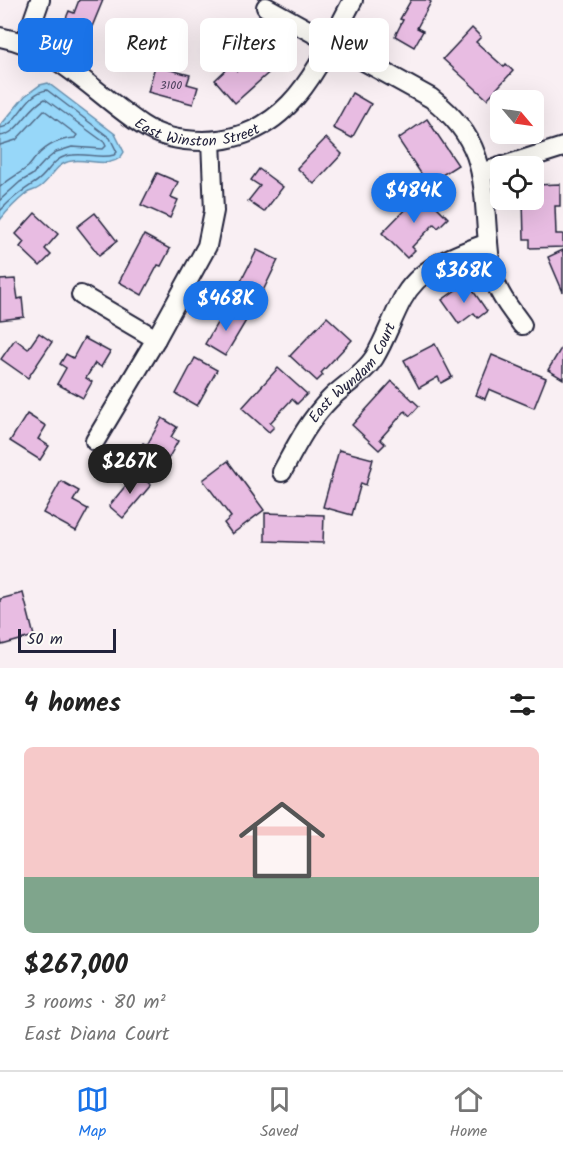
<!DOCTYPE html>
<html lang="en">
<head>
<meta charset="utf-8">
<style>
  :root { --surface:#fff; --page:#f2f2f2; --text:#222; --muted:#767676; --line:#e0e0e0; --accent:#1a73e8 }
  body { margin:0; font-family:Kalam,sans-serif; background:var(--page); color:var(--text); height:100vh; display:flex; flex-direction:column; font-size:22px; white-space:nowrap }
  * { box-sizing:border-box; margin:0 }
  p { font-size:20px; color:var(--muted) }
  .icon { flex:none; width:33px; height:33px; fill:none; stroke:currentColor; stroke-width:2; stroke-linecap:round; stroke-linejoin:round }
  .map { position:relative; height:668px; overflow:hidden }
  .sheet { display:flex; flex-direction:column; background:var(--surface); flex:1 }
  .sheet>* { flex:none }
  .hud { position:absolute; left:18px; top:18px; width:528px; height:54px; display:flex; gap:12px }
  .needle { width:39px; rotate:119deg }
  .controls { position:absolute; left:490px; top:90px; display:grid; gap:12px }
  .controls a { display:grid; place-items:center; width:54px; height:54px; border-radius:9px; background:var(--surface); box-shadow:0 6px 24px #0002; font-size:30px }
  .scale { position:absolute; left:18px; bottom:15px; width:98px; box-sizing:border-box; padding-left:6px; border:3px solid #22223b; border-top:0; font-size:16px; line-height:21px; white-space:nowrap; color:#22223b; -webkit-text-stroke:4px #fdfcf7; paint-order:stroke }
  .price { position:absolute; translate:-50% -51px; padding:0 14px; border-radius:21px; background:var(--accent); color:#fff; font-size:20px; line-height:39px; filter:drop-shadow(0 2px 3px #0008) }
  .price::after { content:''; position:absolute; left:50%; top:36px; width:18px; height:14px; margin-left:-9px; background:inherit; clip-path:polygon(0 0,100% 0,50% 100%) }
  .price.active { background:#222; color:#fff }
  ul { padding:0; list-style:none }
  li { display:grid; align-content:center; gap:12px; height:318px; padding:0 24px }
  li+li { border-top:2px solid var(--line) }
  li span { display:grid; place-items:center; height:186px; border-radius:9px; color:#555 }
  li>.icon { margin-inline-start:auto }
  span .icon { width:108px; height:108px; fill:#fffc; stroke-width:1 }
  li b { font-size:26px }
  h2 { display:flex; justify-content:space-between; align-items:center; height:72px; padding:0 24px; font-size:26px }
  .chip { padding:0 21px; border-radius:9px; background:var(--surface); box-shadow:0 6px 24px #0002; font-size:21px; line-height:54px }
  .chip.active { background:var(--accent); color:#fff }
  .tabs { display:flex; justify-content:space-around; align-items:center; height:84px; border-top:2px solid var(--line); background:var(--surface); font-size:16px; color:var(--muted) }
  .tabs a { display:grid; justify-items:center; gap:3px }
  .tabs .active { color:var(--accent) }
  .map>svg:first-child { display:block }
</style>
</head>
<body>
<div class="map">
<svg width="563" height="668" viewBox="0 0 563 668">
  <rect width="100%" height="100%" fill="#f9eff3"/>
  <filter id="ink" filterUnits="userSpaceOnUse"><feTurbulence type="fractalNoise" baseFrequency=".0167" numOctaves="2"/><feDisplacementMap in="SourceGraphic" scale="12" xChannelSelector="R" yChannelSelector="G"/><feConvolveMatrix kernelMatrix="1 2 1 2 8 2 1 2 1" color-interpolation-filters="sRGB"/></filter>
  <g filter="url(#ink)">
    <path fill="#97d7f9" stroke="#688fad" stroke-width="1.5" d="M48 83 115 134 124 152C115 171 88 158 72 161 55 163 52 179 40 187 36 190 31 191 27 193 17 201 8 210 0 220V126L25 96 40 85Z"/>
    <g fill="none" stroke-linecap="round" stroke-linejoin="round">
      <g stroke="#516a87" stroke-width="1.5">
        <path d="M0 128C18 126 24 93 47 90L110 138 117 152 114 155C101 159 87 153 73 155 52 156 50 173 36 182 21 192 13 197 0 211"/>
        <path d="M0 136C18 135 28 107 45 99L104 142 106 146 103 149 72 147 56 152 44 162 32 175 20 182 0 200"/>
        <path d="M0 145 16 140 44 110 77 135 75 138C60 139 47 145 37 156 34 159 31 164 28 167 19 174 9 179 0 187"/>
      </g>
    </g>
    <g fill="#e8bce2" stroke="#22223b" stroke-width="1.5">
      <path d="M79 0H103L89 34 64 23 69 11 74 13Z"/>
      <path d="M411 0H428L431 2 417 28 423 31 414 47 395 36 403 20 400 19Z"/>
      <path d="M472 28 481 37 476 42 504 67 506 64 513 71 487 99 443 59Z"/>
      <path d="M259 51 274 68 235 103 215 80 232 64 237 71Z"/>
      <path d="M155 66 190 75 187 84 198 87 193 104 148 92Z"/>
      <path d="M352 93 371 104 352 138 333 128Z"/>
      <path d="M427 119 458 165 428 184 398 139Z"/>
      <path d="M326 138 342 154 314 184 297 168Z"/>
      <path d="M259 169 283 187 264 212 248 201 260 186 251 180Z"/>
      <path d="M157 173 178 182 171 197 178 200 170 218 141 205Z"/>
      <path d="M560 184V206H555L556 234H563V247L530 248V239H524L523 200H534V185Z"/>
      <path d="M422 192 448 218 438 228 434 224 412 247 415 250 407 258 382 233Z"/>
      <path d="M35 213 58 234 45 249 51 255 40 266 20 247 24 242 16 234Z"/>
      <path d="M95 213 117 241 99 255 77 227Z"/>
      <path d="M144 235 170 249 161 266 158 265 142 295 119 282Z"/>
      <path d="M257 250 278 260 260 297 238 287Z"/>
      <path d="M563 250V292L548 257Z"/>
      <path d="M15 279 18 299 22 298 24 317 0 320V280Z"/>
      <path d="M467 282 487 311 478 318 474 313 459 324 442 300Z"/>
      <path d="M224 311 231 315 234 311 247 319 225 356 205 344Z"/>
      <path d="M327 317 352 340 321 373 323 375 317 381 290 356Z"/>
      <path d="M39 333 52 342 28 378 1 359 15 339 28 349Z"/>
      <path d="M84 338 110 352 101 367 95 363 86 378 92 382 83 398 57 384 66 368 60 364 66 354 73 358Z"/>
      <path d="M435 344 452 377 441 383 438 377 419 388 404 360Z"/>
      <path d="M563 345V379L548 370Z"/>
      <path d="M492 355 546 378 534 408 489 389 485 399 476 395Z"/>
      <path d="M195 358 217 370 197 406 176 394Z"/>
      <path d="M278 368 307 394 297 404 292 399 270 423 274 427 269 432 242 408Z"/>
      <path d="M392 381 419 406 410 416 405 411 380 439 385 444 379 450 352 425Z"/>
      <path d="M27 414 46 426 38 439 49 446 40 460 10 441Z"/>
      <path d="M162 418 177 427 171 437 178 441 163 468 137 453 143 443 147 445Z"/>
      <path d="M339 450 373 459 366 485 361 483 352 515 323 507Z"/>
      <path d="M228 461 264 510 232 534 224 523 231 517 203 480Z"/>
      <path d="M136 473 151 485 123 518 109 506Z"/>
      <path d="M61 481 79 491 73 501 88 509 76 531 43 513Z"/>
      <path d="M265 513 324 515 323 543 265 541Z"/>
      <path d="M23 593 34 636 2 645 0 638V599Z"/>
    </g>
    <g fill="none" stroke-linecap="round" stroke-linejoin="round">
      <defs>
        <g id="minor">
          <path d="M266 7 431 98C482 137 483 172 487 232 489 250 489 269 497 286 502 300 514 313 522 325"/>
          <path id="s1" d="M0 37C58 48 95 94 142 125 160 137 182 141 203 141 291 140 318 65 353 0"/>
          <path d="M25 43 40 0"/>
          <path d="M481 173 563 147"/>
          <path d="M81 295 156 339"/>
          <path d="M95 441 156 339 207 246 214 211 211 141"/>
          <path id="s2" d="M282 472C296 446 309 420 330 399 344 385 363 375 374 358 385 340 392 319 402 300 419 267 455 255 488 243"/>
        </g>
      </defs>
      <use href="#minor" stroke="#22223b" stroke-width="22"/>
      <use href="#minor" stroke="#fdfcf7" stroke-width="18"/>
    </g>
  </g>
  <g text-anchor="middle" stroke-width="6" stroke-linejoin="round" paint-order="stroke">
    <g font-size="12" fill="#544865">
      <text x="171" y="89">3100</text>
    </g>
    <g font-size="15" fill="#22223b" stroke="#fdfcf7">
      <text dy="5" stroke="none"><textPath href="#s1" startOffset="226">East Winston Street</textPath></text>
      <text dy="5" stroke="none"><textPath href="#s2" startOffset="123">East Wyndam Court</textPath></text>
    </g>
  </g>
</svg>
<div class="controls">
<a><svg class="needle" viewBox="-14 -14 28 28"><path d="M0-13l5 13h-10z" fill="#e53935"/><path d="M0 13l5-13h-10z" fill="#767676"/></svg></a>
<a><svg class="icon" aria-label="locate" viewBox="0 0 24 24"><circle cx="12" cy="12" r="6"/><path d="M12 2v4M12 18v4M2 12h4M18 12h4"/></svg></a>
</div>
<div class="scale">50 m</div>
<b class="price" style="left:414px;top:224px">$484K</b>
<b class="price" style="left:464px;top:304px">$368K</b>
<b class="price" style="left:226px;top:332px">$468K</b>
<b class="price active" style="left:130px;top:495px">$267K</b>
<div class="hud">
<a class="chip active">Buy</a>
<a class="chip">Rent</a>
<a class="chip">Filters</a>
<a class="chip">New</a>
</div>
</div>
<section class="sheet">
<h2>4 homes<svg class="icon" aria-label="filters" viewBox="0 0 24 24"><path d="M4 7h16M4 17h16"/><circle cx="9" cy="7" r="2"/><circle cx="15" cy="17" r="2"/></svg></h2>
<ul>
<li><span style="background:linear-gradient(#f6c9c9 70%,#7fa58c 0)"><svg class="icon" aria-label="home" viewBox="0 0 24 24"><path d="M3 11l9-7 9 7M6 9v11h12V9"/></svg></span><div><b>$267,000</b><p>3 rooms · 80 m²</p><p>East Diana Court</p></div></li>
</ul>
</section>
<nav class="tabs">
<a class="active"><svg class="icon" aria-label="map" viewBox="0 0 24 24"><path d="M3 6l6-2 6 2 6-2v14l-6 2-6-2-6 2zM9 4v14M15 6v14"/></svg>Map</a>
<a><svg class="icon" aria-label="saved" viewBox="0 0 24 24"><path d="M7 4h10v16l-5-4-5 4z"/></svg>Saved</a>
<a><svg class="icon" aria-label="home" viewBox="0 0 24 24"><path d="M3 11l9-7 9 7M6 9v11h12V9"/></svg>Home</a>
</nav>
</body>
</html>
